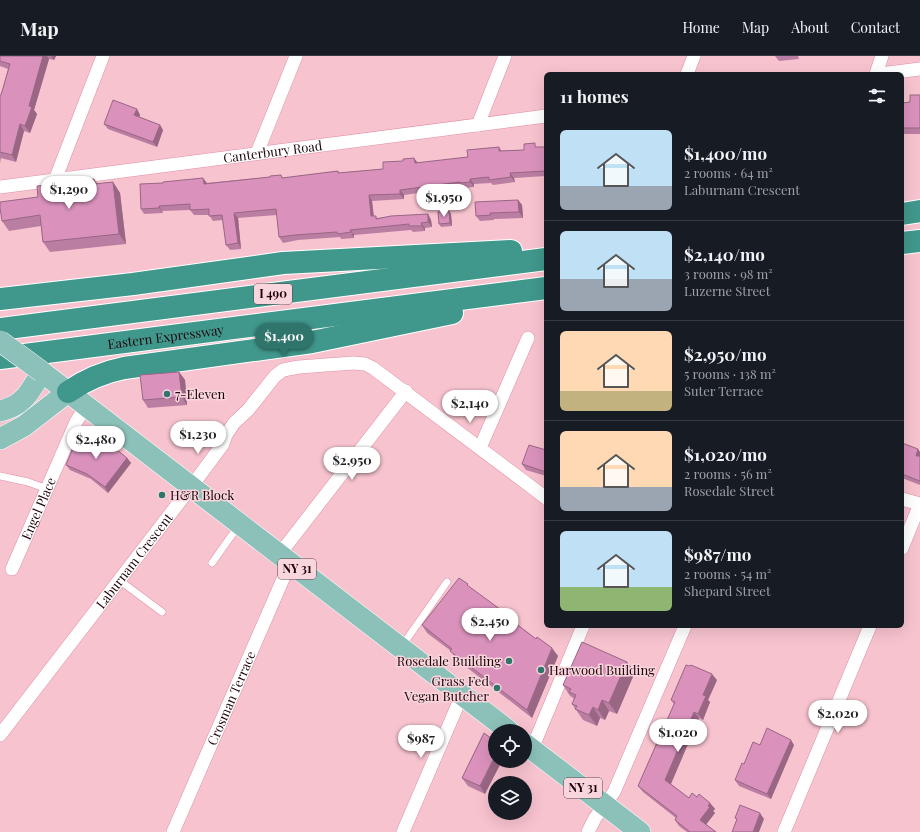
<!DOCTYPE html>
<html lang="en">
<head>
<meta charset="utf-8">
<style>
  :root { --surface:#171b24; --page:#242831; --text:#f1f3f6; --muted:#9ea1a6; --line:#363941; --accent:#2f756c }
  body { margin:0; font-family:"Playfair Display",serif; background:var(--page); color:var(--text); height:100vh; display:flex; flex-direction:column; font-size:15px; white-space:nowrap }
  * { box-sizing:border-box; margin:0 }
  p { font-size:13px; color:var(--muted) }
  .icon { flex:none; width:22px; height:22px; fill:none; stroke:currentColor; stroke-width:2; stroke-linecap:round; stroke-linejoin:round }
  .map { position:relative; flex:1; overflow:hidden }
  .side { position:absolute; left:544px; top:16px; width:360px; height:556px; display:flex; flex-direction:column; background:var(--surface); border-radius:6px; box-shadow:0 4px 16px #0002 }
  .side>* { flex:none }
  .buttons { position:absolute; left:488px; top:668px; display:grid; gap:8px }
  .buttons a { display:grid; place-items:center; width:44px; height:44px; border-radius:50%; background:var(--surface); box-shadow:0 4px 16px #0002; font-size:20px }
  .price { position:absolute; translate:-50% -34px; padding:0 9px; border-radius:14px; background:#fff; color:#222; font-size:13px; line-height:26px; filter:drop-shadow(0 1px 2px #0008) }
  .price::after { content:''; position:absolute; left:50%; top:24px; width:12px; height:9px; margin-left:-6px; background:inherit; clip-path:polygon(0 0,100% 0,50% 100%) }
  .price.current { background:var(--accent); color:#fff }
  ul { padding:0; list-style:none }
  li { display:flex; align-items:center; gap:12px; height:100px; padding:0 16px }
  li+li { border-top:1px solid var(--line) }
  li span { display:grid; place-items:center; flex:none; width:112px; height:80px; border-radius:6px; color:#555 }
  li>.icon { margin-inline-start:auto }
  span .icon { width:48px; height:48px; fill:#fffc; stroke-width:1 }
  li b { font-size:17px }
  h2 { display:flex; justify-content:space-between; align-items:center; height:48px; padding:0 16px; font-size:17px }
  header { display:flex; align-items:center; gap:24px; box-sizing:border-box; height:56px; padding:0 20px; background:var(--surface); border-bottom:1px solid var(--line) }
  header strong { font-size:19px }
  nav { display:flex; gap:22px; margin-inline-start:auto; font-size:14px }
  .map>svg:first-child { display:block }
</style>
</head>
<body>
<header>
<strong>Map</strong>
<nav><a>Home</a><a>Map</a><a>About</a><a>Contact</a></nav>
</header>
<div class="map">
<svg width="920" height="776" viewBox="0 0 920 776">
  <rect width="100%" height="100%" fill="#f7c3cf"/>
  <g fill="none" stroke-linecap="round" stroke-linejoin="round">
    <defs>
      <g id="lane">
        <path d="M0 420 28 426 47 433"/>
        <path d="M212 507 239 469"/>
        <path d="M119 524 162 556"/>
        <path d="M402 590 447 526"/>
      </g>
      <g id="street">
        <path d="M687 18 694 0"/>
        <path d="M876 18 882 0"/>
        <path d="M880 18 920 13"/>
        <path d="M478 69 505 0"/>
        <path d="M257 97 296 0"/>
        <path d="M55 124 103 0"/>
        <path id="s1" d="M0 131 546 60"/>
        <path d="M480 392 528 282"/>
        <path d="M902 443 920 448"/>
        <path d="M902 492 920 448"/>
        <path d="M279 499 406 335"/>
        <path id="s2" d="M12 513 76 366 86 350"/>
        <path id="s3" d="M0 679 191 431 223 388 226 379 234 367 248 354 275 320 283 314 299 311 353 307 365 308 373 312 546 442"/>
        <path d="M532 693 583 570"/>
        <path id="s4" d="M173 776 290 507"/>
        <path d="M403 776 462 639"/>
        <path d="M588 776 595 762 614 736 685 570"/>
        <path d="M784 776 870 570"/>
      </g>
      <g id="primary">
        <path d="M0 355C25 349 29 336 42 316L509 675"/>
        <path d="M0 383 24 370 68 336"/>
        <path d="M525 688 640 776"/>
      </g>
      <g id="highway">
        <path d="M902 158 920 155"/>
        <path d="M902 187 920 185"/>
        <path d="M0 243 133 228 283 207 511 195"/>
        <path d="M0 273 546 203"/>
        <path id="s5" d="M0 302 546 232"/>
        <path d="M68 336C85 324 104 316 124 312L312 286 452 257"/>
      </g>
    </defs>
    <use href="#lane" stroke="#e18fa4" stroke-width="8"/>
    <use href="#street" stroke="#e18fa4" stroke-width="14"/>
    <use href="#primary" stroke="#fff" stroke-width="22"/>
    <use href="#highway" stroke="#fff" stroke-width="24"/>
    <use href="#lane" stroke="#fff" stroke-width="7"/>
    <use href="#street" stroke="#fff" stroke-width="13"/>
    <use href="#primary" stroke="#8cc1b9" stroke-width="21"/>
    <use href="#highway" stroke="#40978b" stroke-width="22"/>
    <defs>
      <path id="primary-bridge" d="M0 285 42 316"/>
    </defs>
    <use href="#primary-bridge" stroke="#fff" stroke-width="22" stroke-linecap="butt"/>
    <use href="#primary-bridge" stroke="#8cc1b9" stroke-width="21"/>
  </g>
  <g fill="#bb7ea3">
    <path d="M0 0H56L54 4 49 3 34 54 37 58 30 77 24 75 16 106 1 102 0 107V39H1L8 13 0 10Z"/>
    <path d="M775 0H798L799 3 779 5Z"/>
    <path d="M920 39V78H902V47L910 46Z"/>
    <path d="M137 53 140 59 139 61 160 69 163 74 157 91 108 73 104 68Z"/>
    <path d="M499 91 502 95 524 94 537 91H546V120L514 122 515 126 493 129 491 127 474 128V131L464 132 463 131 404 139V143L372 145 374 160 377 162 428 158 431 164 432 171 425 172V175L413 176 411 174 354 179V182L341 183 340 181 298 184 283 187 279 181 277 159 238 162 241 193 230 194 226 189 223 164 213 165 209 159H194L190 154 162 155 163 157 144 158 141 153 207 127 270 121 281 119 283 122 338 115 339 117 383 113 403 105 418 107 468 101Z"/>
    <path d="M94 123 97 128 113 126 120 137 126 188 50 196 43 186 41 170 9 175 2 165 38 141Z"/>
    <path d="M518 144 522 149 523 162 494 163V164L480 165 476 160Z"/>
    <path d="M449 155 451 158 452 170 441 171 439 168Z"/>
    <path d="M179 316 185 324 187 349 148 352 143 344Z"/>
    <path d="M902 387 920 396V429L902 422Z"/>
    <path d="M546 394V420L526 414 522 408Z"/>
    <path d="M127 402 131 407 108 437 91 423 70 414 66 409Z"/>
    <path d="M470 532 508 559 512 564 558 600 532 662 456 603 451 595 427 577 422 569Z"/>
    <path d="M627 606 635 616 617 658 609 655 605 664 600 662 597 670 583 664 572 648 574 643 572 641 570 640 563 629Z"/>
    <path d="M717 624 708 644 710 646 703 664 699 662 671 728 689 742 697 741 710 747 715 753 713 755 715 757 706 768 716 776H687L679 770 675 764 676 762 643 736 638 730 674 648 671 644Z"/>
    <path d="M484 677 485 738 468 730 462 722Z"/>
    <path d="M760 689H794L771 743 739 730 735 724 744 708Z"/>
  </g>
  <g fill="#996684">
    <path d="M43 0H47L49 3 34 54 37 58 30 77 25 70 29 50Z"/>
    <path d="M51 0H56L54 4Z"/>
    <path d="M137 53 140 59 138 65 134 59Z"/>
    <path d="M20 68 24 75 16 106 12 99Z"/>
    <path d="M160 69 163 74 157 91 153 86Z"/>
    <path d="M414 102 418 107H415Z"/>
    <path d="M510 117 514 122 515 126 511 121Z"/>
    <path d="M203 122 207 127V134L204 128Z"/>
    <path d="M94 123 101 133 94 128Z"/>
    <path d="M470 123 474 128V131L470 126Z"/>
    <path d="M113 126 120 137 126 188 119 178Z"/>
    <path d="M400 134 404 139V143L400 138Z"/>
    <path d="M369 139 372 145 374 166 371 160Z"/>
    <path d="M518 144 522 149 523 162 519 156Z"/>
    <path d="M159 150 162 155 163 157 159 152Z"/>
    <path d="M449 155 451 158 452 170 450 167Z"/>
    <path d="M234 157 238 162 241 193 238 187Z"/>
    <path d="M428 158 431 164 432 171 428 166Z"/>
    <path d="M421 167 425 172V175L422 170Z"/>
    <path d="M350 174 354 179V182Z"/>
    <path d="M179 316 185 324 187 349 182 341Z"/>
    <path d="M918 393 920 396V404L916 400Z"/>
    <path d="M127 402 131 407 108 437 105 431Z"/>
    <path d="M552 592 558 600 532 662 527 654Z"/>
    <path d="M627 606 635 616 617 658 609 647Z"/>
    <path d="M712 618 717 624 708 644 710 646 703 664 698 658 703 639Z"/>
    <path d="M602 644 609 655 605 664 598 654Z"/>
    <path d="M593 651 600 662 597 670 589 659Z"/>
    <path d="M694 656 699 662 670 730 665 724Z"/>
    <path d="M791 684 794 689 771 743 767 738Z"/>
    <path d="M495 700V705H502L485 738 480 730Z"/>
    <path d="M710 747 715 753 713 755 715 757 705 770 700 764Z"/>
    <path d="M760 757 764 763 759 776H753Z"/>
  </g>
  <g fill="#da92bd" stroke="#996684">
    <path d="M0 0H43L29 50 32 51 25 70 20 68 12 99 0 96V39H1L10 8 0 5Z"/>
    <path d="M910 39H920V72H902V47L910 46Z"/>
    <path d="M113 44 137 53 134 59 160 69 153 86 104 68Z"/>
    <path d="M535 87V91H546V115L510 117 511 121 489 124V121L470 123V126L460 127V126L400 134V138L369 139 371 160H376V163L391 160 428 158V166L421 167 422 170H409V168L350 174 351 176 338 178 337 176 295 179 279 181 276 153 234 157 238 187 226 189 222 159 209 160V153L190 154V148L159 150V152L141 153 140 128 163 127V126L203 122 204 128 270 121V120L281 119 282 122 338 115V117L383 113V106L403 105V103L414 102 415 107 468 101 467 94 499 91V95L524 94V88Z"/>
    <path d="M94 123V128L113 126 119 178 43 186 40 159 2 165 0 152V146L38 141 37 130Z"/>
    <path d="M518 144 519 156 490 157 491 159 476 160 475 146Z"/>
    <path d="M449 155 450 167 439 168 438 156Z"/>
    <path d="M179 316 182 341 143 344 140 319Z"/>
    <path d="M78 380 100 389 103 383 127 402 105 431 87 418 66 409Z"/>
    <path d="M902 387 918 393 916 400H920V425L902 418Z"/>
    <path d="M529 389 546 394V416L522 408Z"/>
    <path d="M459 522 468 528 467 529 508 559 507 561 536 583 537 581 552 592 527 654 450 595 452 593 422 569Z"/>
    <path d="M582 586 627 606 609 647 602 644 598 654 593 651 589 659 575 653 577 650 572 648 576 639 569 636 571 633 563 629Z"/>
    <path d="M686 609 690 610 691 609 712 618 703 639 706 640 698 658 694 656 665 724 689 742 692 737 697 741 699 738 710 747 708 750 710 751 700 764 716 776H690L675 764 677 760 638 730 675 646 671 644Z"/>
    <path d="M767 672 791 684 767 738 735 724 742 707 744 708 753 686 760 689Z"/>
    <path d="M484 677 495 685V700L480 730 462 722Z"/>
    <path d="M740 749 760 757 753 776H732L737 763 735 762Z"/>
  </g>
  <g fill="#2f756c" stroke="#f9d6dd" stroke-width="1.5">
    <circle cx="167" cy="338" r="4"/>
    <circle cx="162" cy="439" r="4"/>
    <circle cx="509" cy="605" r="4"/>
    <circle cx="541" cy="614" r="4"/>
    <circle cx="497" cy="632" r="4"/>
  </g>
  <g text-anchor="middle" stroke-width="3" stroke-linejoin="round" paint-order="stroke">
    <g fill="#f9d6dd" stroke="#5f4249" stroke-width="1">
      <rect x="254" y="228" width="38" height="20" rx="3"/>
      <rect x="278" y="503" width="38" height="20" rx="3"/>
      <rect x="564" y="722" width="38" height="20" rx="3"/>
    </g>
    <g font-size="12" font-weight="bold" fill="#1d030a">
      <text x="273" y="242">I 490</text>
      <text x="297" y="517">NY 31</text>
      <text x="583" y="736">NY 31</text>
    </g>
    <g font-size="13" fill="#1d030a" stroke="#f9d6dd">
      <text dy="5" stroke="none"><textPath href="#s1" startOffset="275">Canterbury Road</textPath></text>
      <text dy="5" stroke="none"><textPath href="#s5" startOffset="167">Eastern Expressway</textPath></text>
      <text dy="5" stroke="none"><textPath href="#s2" startOffset="66">Engel Place</textPath></text>
      <text dy="5" stroke="none"><textPath href="#s3" startOffset="220">Laburnam Crescent</textPath></text>
      <text dy="5" stroke="none"><textPath href="#s4" startOffset="146">Crosman Terrace</textPath></text>
    </g>
    <g font-size="13" fill="#1d030a" stroke="#f9d6dd" text-anchor="start">
      <text x="175" y="343">7-Eleven</text>
      <text x="170" y="444">H&amp;R Block</text>
      <text x="501" y="610" text-anchor="end">Rosedale Building</text>
      <text x="549" y="619">Harwood Building</text>
      <text x="489" y="630" text-anchor="end">Grass Fed<tspan x="489" dy="15">Vegan Butcher</tspan></text>
    </g>
  </g>
</svg>
<div class="buttons">
<a><svg class="icon" aria-label="locate" viewBox="0 0 24 24"><circle cx="12" cy="12" r="6"/><path d="M12 2v4M12 18v4M2 12h4M18 12h4"/></svg></a>
<a><svg class="icon" aria-label="layers" viewBox="0 0 24 24"><path d="M12 4l9 5-9 5-9-5zM3 14l9 5 9-5"/></svg></a>
</div>
<b class="price" style="left:69px;top:154px">$1,290</b>
<b class="price" style="left:444px;top:162px">$1,950</b>
<b class="price current" style="left:284px;top:301px">$1,400</b>
<b class="price" style="left:470px;top:368px">$2,140</b>
<b class="price" style="left:198px;top:399px">$1,230</b>
<b class="price" style="left:96px;top:404px">$2,480</b>
<b class="price" style="left:352px;top:425px">$2,950</b>
<b class="price" style="left:490px;top:586px">$2,450</b>
<b class="price" style="left:838px;top:678px">$2,020</b>
<b class="price" style="left:678px;top:697px">$1,020</b>
<b class="price" style="left:421px;top:703px">$987</b>
<section class="side">
<h2>11 homes<svg class="icon" aria-label="filters" viewBox="0 0 24 24"><path d="M4 7h16M4 17h16"/><circle cx="9" cy="7" r="2"/><circle cx="15" cy="17" r="2"/></svg></h2>
<ul>
<li><span style="background:linear-gradient(#bfe0f5 70%,#9aa5b1 0)"><svg class="icon" aria-label="home" viewBox="0 0 24 24"><path d="M3 11l9-7 9 7M6 9v11h12V9"/></svg></span><div><b>$1,400/mo</b><p>2 rooms · 64 m²</p><p>Laburnam Crescent</p></div></li>
<li><span style="background:linear-gradient(#bfe0f5 60%,#9aa5b1 0)"><svg class="icon" aria-label="home" viewBox="0 0 24 24"><path d="M3 11l9-7 9 7M6 9v11h12V9"/></svg></span><div><b>$2,140/mo</b><p>3 rooms · 98 m²</p><p>Luzerne Street</p></div></li>
<li><span style="background:linear-gradient(#ffd9b3 75%,#c2b280 0)"><svg class="icon" aria-label="home" viewBox="0 0 24 24"><path d="M3 11l9-7 9 7M6 9v11h12V9"/></svg></span><div><b>$2,950/mo</b><p>5 rooms · 138 m²</p><p>Suter Terrace</p></div></li>
<li><span style="background:linear-gradient(#ffd9b3 70%,#9aa5b1 0)"><svg class="icon" aria-label="home" viewBox="0 0 24 24"><path d="M3 11l9-7 9 7M6 9v11h12V9"/></svg></span><div><b>$1,020/mo</b><p>2 rooms · 56 m²</p><p>Rosedale Street</p></div></li>
<li><span style="background:linear-gradient(#bfe0f5 70%,#8fb573 0)"><svg class="icon" aria-label="home" viewBox="0 0 24 24"><path d="M3 11l9-7 9 7M6 9v11h12V9"/></svg></span><div><b>$987/mo</b><p>2 rooms · 54 m²</p><p>Shepard Street</p></div></li>
</ul>
</section>
</div>
</body>
</html>
